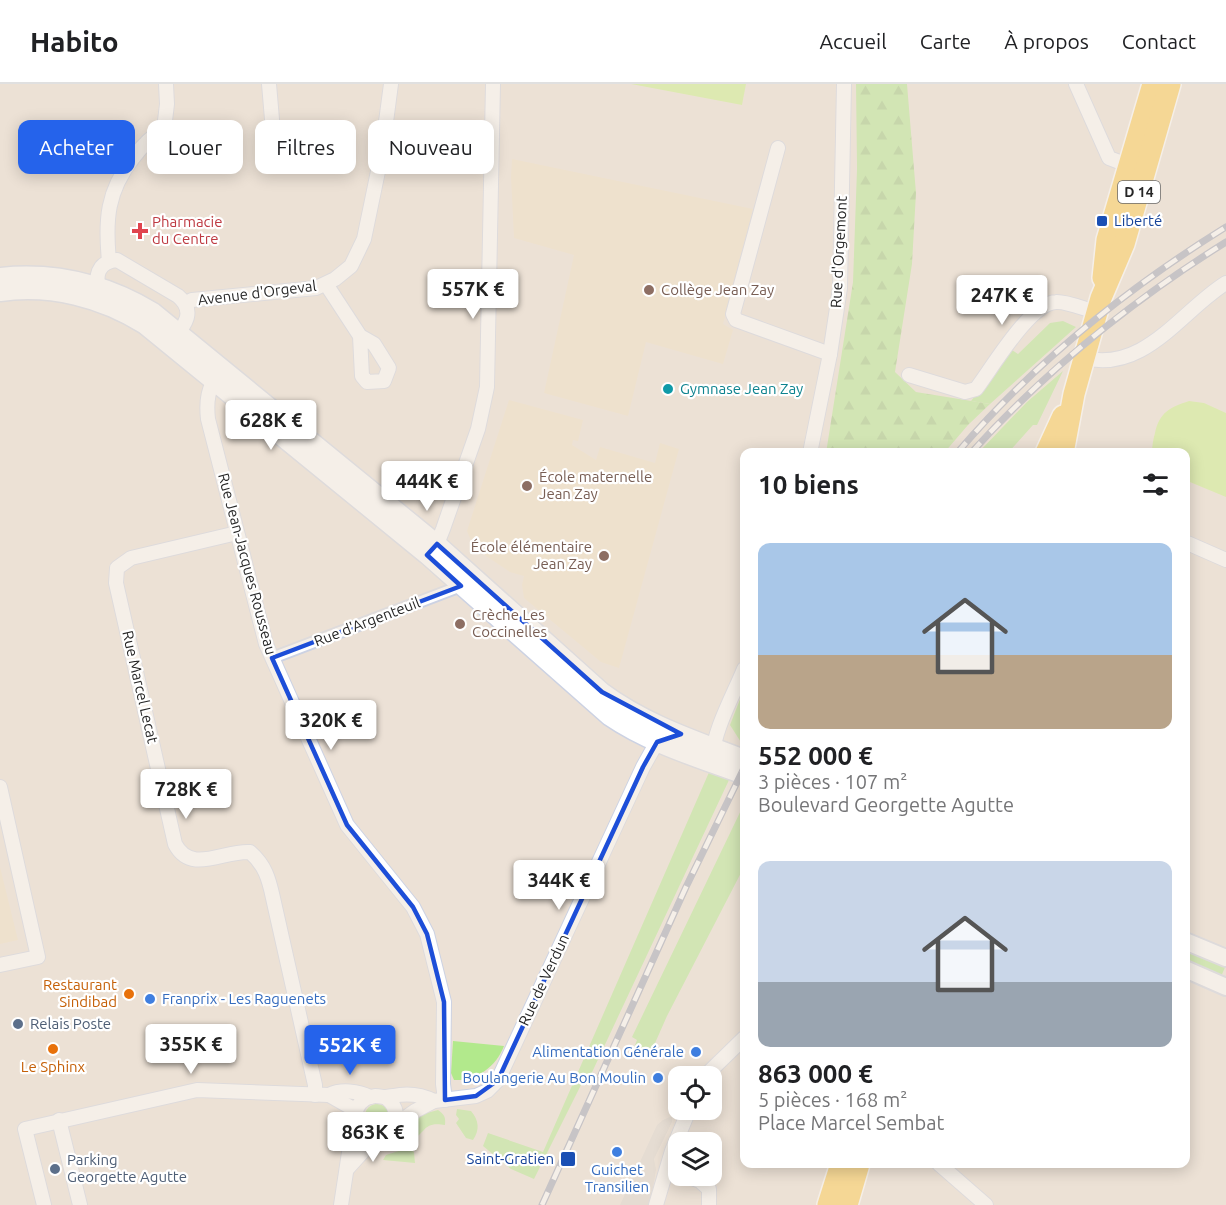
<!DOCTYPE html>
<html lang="fr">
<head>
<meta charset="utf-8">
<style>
  :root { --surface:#fff; --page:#f6f6f6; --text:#202124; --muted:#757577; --line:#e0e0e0; --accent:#2563eb }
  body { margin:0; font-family:Ubuntu,sans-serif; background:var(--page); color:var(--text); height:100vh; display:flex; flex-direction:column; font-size:22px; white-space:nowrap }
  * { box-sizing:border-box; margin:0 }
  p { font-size:20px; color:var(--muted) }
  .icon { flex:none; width:33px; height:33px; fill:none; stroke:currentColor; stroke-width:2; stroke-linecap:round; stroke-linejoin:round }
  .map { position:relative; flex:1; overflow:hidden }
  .sheet { position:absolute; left:740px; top:364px; width:450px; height:720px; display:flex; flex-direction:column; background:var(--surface); border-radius:12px; box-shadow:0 3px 15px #0003 }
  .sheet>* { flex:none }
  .top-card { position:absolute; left:18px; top:36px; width:570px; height:54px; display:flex; gap:12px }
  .buttons { position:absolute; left:668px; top:982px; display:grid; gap:12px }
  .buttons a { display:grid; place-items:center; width:54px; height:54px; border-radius:12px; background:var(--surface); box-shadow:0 3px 15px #0003; font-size:30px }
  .price { position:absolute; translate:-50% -51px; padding:0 14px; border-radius:6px; background:#fff; color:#222; font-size:20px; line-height:39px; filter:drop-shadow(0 2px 3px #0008) }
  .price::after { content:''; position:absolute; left:50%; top:36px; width:18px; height:14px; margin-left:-9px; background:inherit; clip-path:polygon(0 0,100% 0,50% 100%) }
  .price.current { background:var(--accent); color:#fff }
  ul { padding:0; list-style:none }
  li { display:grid; align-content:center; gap:12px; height:318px; padding:0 18px }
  li span { display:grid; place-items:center; height:186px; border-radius:12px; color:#555 }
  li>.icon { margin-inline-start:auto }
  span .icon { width:108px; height:108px; fill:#fffc; stroke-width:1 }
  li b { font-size:26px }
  h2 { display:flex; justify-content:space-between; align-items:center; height:72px; padding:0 18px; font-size:26px }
  .pill { padding:0 21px; border-radius:12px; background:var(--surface); box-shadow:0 3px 15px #0003; font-size:21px; line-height:54px }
  .pill.current { background:var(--accent); color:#fff }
  header { display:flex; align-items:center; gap:36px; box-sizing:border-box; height:84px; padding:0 30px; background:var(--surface); border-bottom:2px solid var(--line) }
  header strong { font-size:28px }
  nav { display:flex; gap:33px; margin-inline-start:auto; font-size:21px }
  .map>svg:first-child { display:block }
</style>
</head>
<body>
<header>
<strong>Habito</strong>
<nav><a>Accueil</a><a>Carte</a><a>À propos</a><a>Contact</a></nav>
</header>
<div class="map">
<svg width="1226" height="1121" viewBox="0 0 1226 1121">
  <defs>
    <pattern id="forest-firs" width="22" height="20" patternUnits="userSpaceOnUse" patternTransform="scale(1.5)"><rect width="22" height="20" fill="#b2e98c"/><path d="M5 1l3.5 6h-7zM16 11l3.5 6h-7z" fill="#99c879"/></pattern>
  </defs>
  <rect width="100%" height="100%" fill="#ece1d6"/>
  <g fill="#f0dfc3">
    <path d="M512 75 753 125 723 240 733 246 723 280 646 258 628 332 544 309 574 171 514 154 511 93Z"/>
    <path d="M509 316 583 336 578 357 573 356 572 361 596 376 600 363 655 379 660 359 679 365 619 584 601 578 524 514 522 501 524 492 510 488 474 464 467 447Z"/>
    <path d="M0 783 18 856 0 860Z"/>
  </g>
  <g fill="#b2e98c">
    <path d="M1063 237 1076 243 990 320 971 317 1012 266 1018 270 1050 239Z"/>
    <path d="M1063 287 1037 341H1033L1008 369H978L1027 318Z"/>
    <path d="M744 605V663L730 641Z"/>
    <path d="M710 686 729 696 587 999 583 997 534 1095 511 1085 483 1062 488 1049 543 1068Z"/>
    <path d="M744 720V783L667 932 648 975 633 966 637 956 632 953Z"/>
    <path d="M1185 861 1226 881 1220 895 1193 883 1185 874Z"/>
    <path d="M453 957 504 962C496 983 476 997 454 996L451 989Z"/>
    <circle cx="377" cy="1032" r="12"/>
    <path d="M457 1025 471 1027C479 1036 480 1046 473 1056L466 1054 456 1039 459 1035 456 1031Z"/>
    <path d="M438 1026C444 1030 446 1033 445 1041 423 1037 426 1049 413 1055L403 1049V1043L423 1030Z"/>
    <path d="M393 1051 398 1052 404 1058 403 1059 384 1066 378 1062Z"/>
    <path d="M408 1064 414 1068 415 1079 383 1076 386 1071Z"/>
  </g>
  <path fill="url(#forest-firs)" d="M856 0H907L916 109 912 180 895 288 916 308 990 320 968 341 944 369H826L853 198 857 85Z"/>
  <g fill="#cbf286">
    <path d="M631 0H746L742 21Z"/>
    <path d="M1189 317 1204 319 1226 329V413L1185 396V369H1152C1152 362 1153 356 1155 349 1159 329 1170 323 1189 317Z"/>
  </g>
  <path fill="#dbd5ce" d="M672 1032V1038L654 1075 656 1086 650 1121H620L657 1041 663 1036Z"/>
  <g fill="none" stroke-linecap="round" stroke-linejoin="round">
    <defs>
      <path id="pedestrian" d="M272 574 461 502"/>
      <g id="minor">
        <path d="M269 0 273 47"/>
        <path d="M1076 0 1109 74 1135 84"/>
        <path d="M778 64 733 230 736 236 830 270"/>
        <path d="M109 177C105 136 107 107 133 74 142 62 152 52 164 45L167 20 166 0"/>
        <path d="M326 200 360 252 362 292 367 298 384 297 389 284 374 260 360 252"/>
        <path d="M101 209C94 193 97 178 117 176L178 212C196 227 185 241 173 256"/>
        <path d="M186 219 192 216 316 204 335 195 351 182 364 155 382 68 391 0"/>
        <path d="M1084 274C1145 289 1181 227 1226 199"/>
        <path d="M219 289C208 303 206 317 208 335L266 560 347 741 413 823 427 850 444 918 443 1000 445 1016"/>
        <path d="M909 291 965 308 976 305C992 284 1030 219 1056 218 1066 217 1087 226 1097 228"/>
        <path d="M810 369 830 270 840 204 844 0"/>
        <path d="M237 449 131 474 117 484 116 499 175 760C191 791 224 766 250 768 265 781 269 795 273 814L315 1001V1011"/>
        <path d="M1185 458 1226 476"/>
        <path d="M432 465 437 460 443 445 478 345 487 303 493 0"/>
        <path d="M713 673C712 649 735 608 744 585"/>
        <path d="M0 703 38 873 0 881"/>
        <path d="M704 993 744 954"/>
        <path d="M329 1011 350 1023 356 1032"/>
        <path d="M385 1013C395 1020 398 1029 395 1041"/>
        <path d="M59 1036 80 1121"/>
        <path d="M377 1052C358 1050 347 1027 365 1015 372 1011 377 1012 384 1013 387 1013 389 1012 393 1012 407 1009 422 1011 434 1017"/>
        <path d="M939 1080 986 1121"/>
        <path d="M348 1084 377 1052 388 1049 395 1041 415 1027 434 1017 476 1012 487 1007 498 996 643 683 657 658 663 655"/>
        <path d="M687 1092 700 1097 709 1105V1121"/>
        <path d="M44 1121 25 1045 197 1006 329 1011C341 1005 358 1007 370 1013"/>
        <path d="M341 1121 350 1062 358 1040"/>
        <path d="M656 1121 672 1067 689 1026"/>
      </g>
      <g id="tertiary">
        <path d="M1185 857 1226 874"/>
        <path d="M1185 885 1226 903"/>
      </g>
      <g id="secondary">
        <path d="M0 193C56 187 105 199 153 228L437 460 602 608C645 640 695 656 744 675"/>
        <path d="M0 208C51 201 102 214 145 241L427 471 609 632C650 660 698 674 744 691"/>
      </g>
      <g id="primary">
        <path d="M1103 194 1107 156 1153 0"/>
        <path d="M1046 369 1063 332"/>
        <path d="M1063 369 1074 310 1101 214 1124 160 1170 0"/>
        <path d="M828 1121 841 1080"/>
        <path d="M847 1121 859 1080"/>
      </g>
    </defs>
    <use href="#pedestrian" stroke="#ccd2e3" stroke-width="14"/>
    <use href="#minor" stroke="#ccd2e3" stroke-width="16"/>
    <use href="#tertiary" stroke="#ccd2e3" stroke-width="20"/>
    <use href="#secondary" stroke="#ccd2e3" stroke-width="21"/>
    <use href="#primary" stroke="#fff" stroke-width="24"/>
    <use href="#pedestrian" stroke="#fff" stroke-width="10"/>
    <use href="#minor" stroke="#fff" stroke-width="14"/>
    <use href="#tertiary" stroke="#fff" stroke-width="16"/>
    <use href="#secondary" stroke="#fff" stroke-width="18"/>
    <use href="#primary" stroke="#ffc948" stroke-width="21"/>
    <defs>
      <g id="rail">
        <path d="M957 369C1034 279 1126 205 1226 143"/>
        <path d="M971 369C1047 285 1130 218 1226 158"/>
        <path d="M542 1121 686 803 744 684"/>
      </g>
    </defs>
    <use href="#rail" stroke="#999fb4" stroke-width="7"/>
    <use href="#rail" stroke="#fff" stroke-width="4.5" stroke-dasharray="14" stroke-linecap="butt"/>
  </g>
  <path d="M0 0H1226V1121H0ZM437 460 602 608 681 650 657 658 643 683 498 996 476 1012 445 1016 444 918 427 850 413 823 347 741 272 574 461 502 427 471Z" fill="#ece1d6" fill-opacity=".55" fill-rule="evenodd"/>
  <path fill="none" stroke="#1d4ed8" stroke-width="4.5" stroke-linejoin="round" d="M437 460 602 608 681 650 657 658 643 683 498 996 476 1012 445 1016 444 918 427 850 413 823 347 741 272 574 461 502 427 471Z"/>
  <g fill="#1a4fb4" stroke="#fff" stroke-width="2">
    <rect x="1096" y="131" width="12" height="12" rx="3"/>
    <rect x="560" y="1067" width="16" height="16" rx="3"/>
  </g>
  <path fill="#e0444e" stroke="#fff" stroke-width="2" d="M137 138h6v6h6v6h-6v6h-6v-6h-6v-6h6z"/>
  <g fill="#8d6e63" stroke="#fff" stroke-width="2">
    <circle cx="649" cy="206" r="6"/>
    <circle cx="527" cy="402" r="6"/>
    <circle cx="604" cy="472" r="6"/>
    <circle cx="460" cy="540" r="6"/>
  </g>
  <circle fill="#0f9aa8" stroke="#fff" stroke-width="2" cx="668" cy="305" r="6"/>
  <g fill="#e8710a" stroke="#fff" stroke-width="2">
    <circle cx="129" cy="910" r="6"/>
    <circle cx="53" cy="965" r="6"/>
  </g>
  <g fill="#3f7fe0" stroke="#fff" stroke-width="2">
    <circle cx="150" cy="915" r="6"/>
    <circle cx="696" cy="968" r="6"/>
    <circle cx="658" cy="994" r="6"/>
    <circle cx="617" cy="1068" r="6"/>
  </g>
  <g fill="#5c6f8a" stroke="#fff" stroke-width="2">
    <circle cx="18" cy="940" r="6"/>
    <circle cx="55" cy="1085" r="6"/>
  </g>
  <g text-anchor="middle" stroke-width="4.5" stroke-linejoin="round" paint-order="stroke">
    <rect fill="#fff" stroke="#686868" stroke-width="1.5" x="1118" y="97" width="42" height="22" rx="4.5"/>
    <g font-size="14" font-weight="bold" fill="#272727">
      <text x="1139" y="113">D 14</text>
    </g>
    <g font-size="15" fill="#164399" stroke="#fff" text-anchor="start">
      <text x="1114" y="142">Liberté</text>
      <text x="554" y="1080" text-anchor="end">Saint-Gratien</text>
    </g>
    <g font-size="15" fill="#be3a42" stroke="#fff" text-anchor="start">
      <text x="152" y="143">Pharmacie<tspan x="152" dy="17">du Centre</tspan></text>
    </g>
    <g font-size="15" fill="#272727" stroke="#fff">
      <text transform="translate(839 168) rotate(-87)" y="5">Rue d'Orgemont</text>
      <text transform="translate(257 209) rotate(-7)" y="5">Avenue d'Orgeval</text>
      <text transform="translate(247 480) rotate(75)" y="5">Rue Jean-Jacques Rousseau</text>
      <text transform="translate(367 538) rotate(-21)" y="5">Rue d'Argenteuil</text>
      <text transform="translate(140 603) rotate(77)" y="5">Rue Marcel Lecat</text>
      <text transform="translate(544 896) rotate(-65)" y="5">Rue de Verdun</text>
    </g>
    <g font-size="15" fill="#785e54" stroke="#fff" text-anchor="start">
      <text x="661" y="211">Collège Jean Zay</text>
      <text x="539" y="398">École maternelle<tspan x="539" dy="17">Jean Zay</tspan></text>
      <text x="592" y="468" text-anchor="end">École élémentaire<tspan x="592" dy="17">Jean Zay</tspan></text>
      <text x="472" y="536">Crèche Les<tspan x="472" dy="17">Coccinelles</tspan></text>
    </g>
    <g font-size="15" fill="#0d838f" stroke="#fff" text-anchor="start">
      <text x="680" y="310">Gymnase Jean Zay</text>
    </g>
    <g font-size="15" fill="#c56008" stroke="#fff" text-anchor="end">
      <text x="117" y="906">Restaurant<tspan x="117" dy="17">Sindibad</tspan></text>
      <text x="53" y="988" text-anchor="middle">Le Sphinx</text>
    </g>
    <g font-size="15" fill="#366cbe" stroke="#fff" text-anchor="end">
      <text x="162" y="920" text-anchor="start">Franprix - Les Raguenets</text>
      <text x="684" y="973">Alimentation Générale</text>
      <text x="646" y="999">Boulangerie Au Bon Moulin</text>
      <text x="617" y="1091" text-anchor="middle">Guichet<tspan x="617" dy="17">Transilien</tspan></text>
    </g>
    <g font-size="15" fill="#4e5e75" stroke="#fff" text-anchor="start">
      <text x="30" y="945">Relais Poste</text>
      <text x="67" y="1081">Parking<tspan x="67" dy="17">Georgette Agutte</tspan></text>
    </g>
  </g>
</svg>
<div class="buttons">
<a><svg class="icon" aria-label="locate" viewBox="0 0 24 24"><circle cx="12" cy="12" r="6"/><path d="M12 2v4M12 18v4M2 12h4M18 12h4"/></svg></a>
<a><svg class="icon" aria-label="layers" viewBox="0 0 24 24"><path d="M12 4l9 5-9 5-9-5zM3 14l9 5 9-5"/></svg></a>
</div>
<b class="price" style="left:473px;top:236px">557K €</b>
<b class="price" style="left:1002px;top:242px">247K €</b>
<b class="price" style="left:271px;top:367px">628K €</b>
<b class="price" style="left:427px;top:428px">444K €</b>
<b class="price" style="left:331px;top:667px">320K €</b>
<b class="price" style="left:186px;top:736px">728K €</b>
<b class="price" style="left:559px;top:827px">344K €</b>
<b class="price" style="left:191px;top:991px">355K €</b>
<b class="price current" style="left:350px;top:992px">552K €</b>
<b class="price" style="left:373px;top:1079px">863K €</b>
<div class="top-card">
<a class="pill current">Acheter</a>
<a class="pill">Louer</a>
<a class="pill">Filtres</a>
<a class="pill">Nouveau</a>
</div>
<section class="sheet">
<h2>10 biens<svg class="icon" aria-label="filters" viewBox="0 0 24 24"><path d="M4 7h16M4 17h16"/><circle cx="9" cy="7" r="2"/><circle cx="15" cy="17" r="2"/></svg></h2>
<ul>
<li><span style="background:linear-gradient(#a9c7e8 60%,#b9a48a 0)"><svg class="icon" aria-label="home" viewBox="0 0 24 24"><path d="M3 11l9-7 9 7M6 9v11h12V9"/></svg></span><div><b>552 000 €</b><p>3 pièces · 107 m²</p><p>Boulevard Georgette Agutte</p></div></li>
<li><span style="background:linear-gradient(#c9d6e8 65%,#9aa5b1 0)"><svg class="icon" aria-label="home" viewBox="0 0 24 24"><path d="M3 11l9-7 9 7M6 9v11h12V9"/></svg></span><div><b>863 000 €</b><p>5 pièces · 168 m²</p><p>Place Marcel Sembat</p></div></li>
</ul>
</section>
</div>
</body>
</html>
